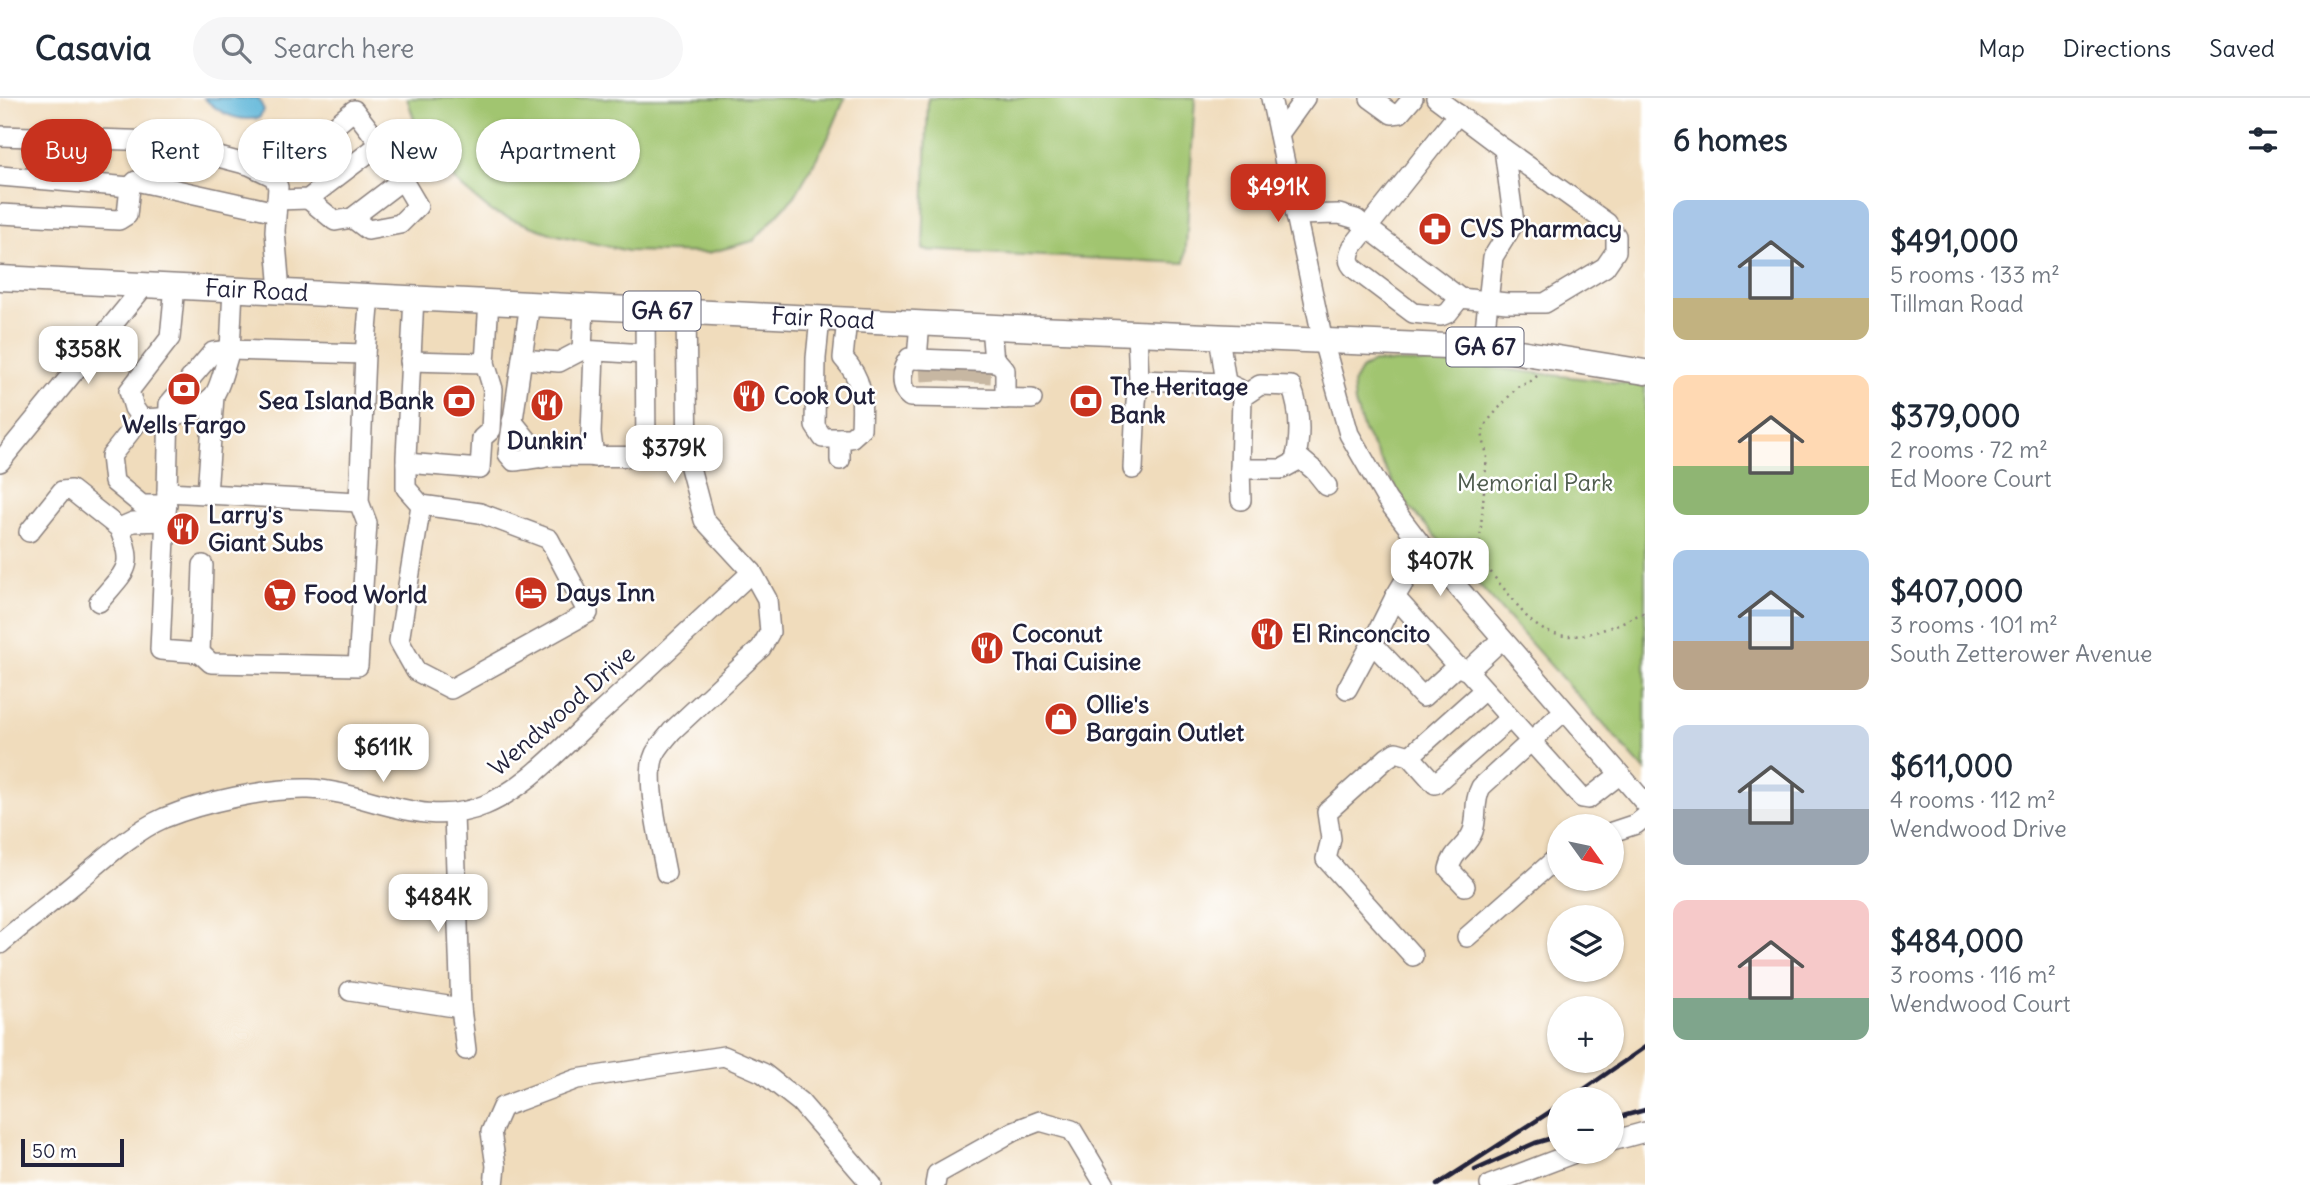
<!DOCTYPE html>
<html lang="en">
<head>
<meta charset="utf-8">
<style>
  :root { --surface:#fff; --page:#f6f6f7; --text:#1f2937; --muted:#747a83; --line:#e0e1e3; --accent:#c8321e }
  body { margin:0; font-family:Delius,sans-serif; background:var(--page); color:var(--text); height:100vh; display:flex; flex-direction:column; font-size:26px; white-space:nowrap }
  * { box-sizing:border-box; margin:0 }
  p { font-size:23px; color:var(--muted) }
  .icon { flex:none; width:38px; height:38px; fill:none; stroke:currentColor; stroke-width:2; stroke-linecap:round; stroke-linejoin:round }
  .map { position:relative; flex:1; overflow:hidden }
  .panel { display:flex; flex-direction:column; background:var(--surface); width:665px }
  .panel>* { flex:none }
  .hud { position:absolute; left:21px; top:21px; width:665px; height:63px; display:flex; gap:14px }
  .needle { width:46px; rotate:123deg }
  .buttons { position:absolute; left:1547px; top:716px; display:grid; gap:14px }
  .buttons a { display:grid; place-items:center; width:77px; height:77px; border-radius:50%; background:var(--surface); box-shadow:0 2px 5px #0004; font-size:35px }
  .scale { position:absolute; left:21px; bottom:18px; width:103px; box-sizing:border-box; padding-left:7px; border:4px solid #22223b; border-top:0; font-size:19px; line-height:24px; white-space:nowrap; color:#22223b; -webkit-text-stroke:5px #fff; paint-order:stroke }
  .price { position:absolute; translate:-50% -60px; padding:0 16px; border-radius:14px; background:#fff; color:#222; font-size:23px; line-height:46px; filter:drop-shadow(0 2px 4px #0008) }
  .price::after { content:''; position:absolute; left:50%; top:42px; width:21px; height:16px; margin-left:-10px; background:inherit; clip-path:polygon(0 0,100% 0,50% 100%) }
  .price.current { background:var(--accent); color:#fff }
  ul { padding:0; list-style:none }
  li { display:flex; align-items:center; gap:21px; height:175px; padding:0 28px }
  li span { display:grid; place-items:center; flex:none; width:196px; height:140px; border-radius:14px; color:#555 }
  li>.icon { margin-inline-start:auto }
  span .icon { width:84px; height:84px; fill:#fffc; stroke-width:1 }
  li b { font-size:30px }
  h2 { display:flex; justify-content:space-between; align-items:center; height:84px; padding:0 28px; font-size:30px }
  .tag { padding:0 24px; border-radius:32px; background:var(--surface); box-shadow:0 2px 5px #0004; font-size:24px; line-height:63px }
  .tag.current { background:var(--accent); color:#fff }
  header { display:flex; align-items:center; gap:42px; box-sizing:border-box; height:98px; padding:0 35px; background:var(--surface); border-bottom:2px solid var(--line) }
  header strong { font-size:33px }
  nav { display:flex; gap:38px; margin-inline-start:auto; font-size:24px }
  .search { width:490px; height:63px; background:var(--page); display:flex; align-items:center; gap:18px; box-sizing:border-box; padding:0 24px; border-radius:38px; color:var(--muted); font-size:26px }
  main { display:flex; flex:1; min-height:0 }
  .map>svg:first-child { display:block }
</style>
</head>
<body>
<header>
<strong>Casavia</strong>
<div class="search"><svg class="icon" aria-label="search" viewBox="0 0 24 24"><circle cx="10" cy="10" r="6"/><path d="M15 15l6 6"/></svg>Search here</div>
<nav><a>Map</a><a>Directions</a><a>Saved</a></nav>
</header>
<main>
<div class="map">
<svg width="1645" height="1087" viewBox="0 0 1645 1087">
  <rect width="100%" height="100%" fill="#fff"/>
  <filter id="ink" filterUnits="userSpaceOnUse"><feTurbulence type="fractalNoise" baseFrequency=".0143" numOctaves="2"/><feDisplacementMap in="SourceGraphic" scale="14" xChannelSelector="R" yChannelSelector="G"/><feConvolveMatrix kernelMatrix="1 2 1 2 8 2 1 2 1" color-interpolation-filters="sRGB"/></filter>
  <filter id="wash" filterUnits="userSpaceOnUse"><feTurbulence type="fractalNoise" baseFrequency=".00686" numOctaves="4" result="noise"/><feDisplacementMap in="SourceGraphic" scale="28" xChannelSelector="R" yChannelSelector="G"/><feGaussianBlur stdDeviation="1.57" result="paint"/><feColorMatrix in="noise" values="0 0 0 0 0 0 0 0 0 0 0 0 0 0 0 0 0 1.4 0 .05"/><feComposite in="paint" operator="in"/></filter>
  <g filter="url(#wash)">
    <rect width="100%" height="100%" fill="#f0dcbc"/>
    <g fill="#a1c56f" stroke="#627455" stroke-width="2">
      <path d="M407 0H845L828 40 795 98 753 143 708 155 628 153 553 136 492 114 462 89 424 51Z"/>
      <path d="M928 0H1195L1185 165 923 152Z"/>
      <path d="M1373 264 1454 265 1645 288V673L1403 402 1364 333 1355 306 1353 286 1361 272Z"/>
    </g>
    <path fill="#5ab4d7" stroke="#3e6b89" stroke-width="2" d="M204 0H258L264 12 259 20C238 24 219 15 204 0Z"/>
  </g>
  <g filter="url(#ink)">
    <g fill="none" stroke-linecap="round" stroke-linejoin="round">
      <g stroke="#c7b7a2" stroke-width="19" stroke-dasharray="19 10" stroke-linecap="butt">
        <path d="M929 267 930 283"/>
        <path d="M947 283 948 268"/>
        <path d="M964 284 965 269"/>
        <path d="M981 285 982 269"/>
      </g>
      <defs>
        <g id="minor">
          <path d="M1271 0 1323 243 1349 336 1387 402 1423 449 1645 705"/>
          <path d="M1370 0 1392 16 1400 15 1413 0"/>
          <path d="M1436 0 1504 51 1514 125 1493 159 1483 249"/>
          <path d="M1458 16 1353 148C1348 157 1347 165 1356 172L1413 215 1441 218 1448 215 1460 200"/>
          <path d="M1279 36 1305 0"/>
          <path d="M0 38 158 43 249 67 274 79 278 89 275 133 280 193"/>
          <path d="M0 78 130 89"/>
          <path d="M274 79 354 12 385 52 418 108 400 126 368 132 352 120 402 82"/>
          <path d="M308 101 335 123 352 120"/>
          <path d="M277 102 308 101 380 46"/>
          <path d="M0 116 119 122 127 117 130 89 136 83 276 114"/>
          <path d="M1296 117 1339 116 1356 121 1460 200 1507 205H1545L1605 169 1616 153V138L1607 125 1504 51"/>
          <path d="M175 188 170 240 129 293 134 310 141 320C162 322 198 315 213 298 220 291 226 263 230 252L213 254 190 281"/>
          <path d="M233 191 230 252 365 256 370 197"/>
          <path d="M414 199 406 359V390L421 407 399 543 416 573 451 591 588 515 549 441 480 415 421 407"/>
          <path d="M530 205 508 356 514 363C528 362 543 358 557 358 601 358 644 361 688 354"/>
          <path d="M584 210 582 252 645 256"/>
          <path d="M645 212 646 359"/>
          <path d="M820 220 816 260 815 328 823 340H851L861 331C862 301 865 284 843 260L847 221"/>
          <path d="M920 224 917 261 909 260C901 271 898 290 910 299L1032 301"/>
          <path d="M991 228 994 264"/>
          <path d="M1137 235 1139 282 1226 285 1219 238"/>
          <path d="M594 254 591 335 594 359"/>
          <path d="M522 261 559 264 582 252"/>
          <path d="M917 261 998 264 1005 272V301"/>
          <path d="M410 263 485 265"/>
          <path d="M1226 285 1239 291 1242 299 1240 371H1282L1295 364C1301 338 1301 313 1291 288L1260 287 1242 299"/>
          <path d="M175 299 169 306 167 394 359 404 365 256"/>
          <path d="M141 320 111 358 114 384 142 407H167"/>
          <path d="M512 323 542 360"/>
          <path d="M840 340V362"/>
          <path d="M1296 357 1315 373 1327 388"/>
          <path d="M0 364 145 187"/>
          <path d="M406 365 480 371 482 340 491 332 493 291 485 265 489 203"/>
          <path d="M1133 371 1136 304 1139 282"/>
          <path d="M1240 371 1241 402"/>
          <path d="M167 394 160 552 200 555 203 467"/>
          <path d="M207 396 214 298"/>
          <path d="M29 434 62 393 71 392 119 430 133 424 166 423"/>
          <path d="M1428 455 1410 474 1395 499 1457 568 1468 573 1582 700 1588 701 1619 677"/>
          <path d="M1395 499 1372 545 1423 599 1457 568"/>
          <path d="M99 504C125 472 136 471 119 430"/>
          <path d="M200 555 211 565 358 568 367 425 359 404"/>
          <path d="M1468 573 1502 541"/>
          <path d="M1347 591 1372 545"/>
          <path d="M1484 592 1410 658 1435 686 1510 620"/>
          <path d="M1410 658 1396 654 1387 660 1327 714 1331 741 1326 761 1413 858"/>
          <path d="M454 717 461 910 466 952"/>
          <path d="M1612 734 1636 726 1645 719"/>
          <path d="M666 775C661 747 646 687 653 661 656 650 665 642 672 633L761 550 770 534 767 501 752 474 704 422 688 362 686 214"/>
          <path d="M1465 788 1449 771C1453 752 1467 750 1473 733 1478 718 1473 704 1481 689L1564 613"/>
          <path d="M1467 839 1559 758"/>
          <path d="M0 846C24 825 50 806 74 786 101 764 132 734 164 720 203 704 267 690 309 691 370 694 424 733 485 707 527 689 560 651 593 621 646 573 699 523 752 474"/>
          <path d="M350 893 461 910"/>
          <path d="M1612 1043 1645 1034"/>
          <path d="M494 1087 496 1068 491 1034 502 1009 577 981 724 958 763 975 800 1004 872 1087"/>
          <path d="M935 1087 937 1076 1014 1033 1040 1023 1072 1032 1105 1087"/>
          <path d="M1490 1087 1577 1054"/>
        </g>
        <g id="major">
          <path id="s1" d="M0 180 1038 231 1494 250 1645 274"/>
        </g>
      </defs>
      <use href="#minor" stroke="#897f7c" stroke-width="22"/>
      <use href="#major" stroke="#897f7c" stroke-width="27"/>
      <path stroke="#897f7c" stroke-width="2.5" stroke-dasharray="2 5" stroke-linecap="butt" d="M1537 278 1530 284 1517 289 1487 324 1482 335 1487 358 1479 451C1485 470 1499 485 1512 500 1517 507 1523 515 1529 521 1563 555 1609 530 1645 514"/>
      <use href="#minor" stroke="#fff" stroke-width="19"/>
      <use href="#major" stroke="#fff" stroke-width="24"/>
      <g stroke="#22223b" stroke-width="4.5">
        <path d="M1570 1001 1645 949"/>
        <path d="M1612 1021 1645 1012"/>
        <path d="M1475 1072 1535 1045 1559 1038"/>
        <path d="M1437 1087 1559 1008"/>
      </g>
    </g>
  </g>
  <defs>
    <symbol id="pharmacy-disc" viewBox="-11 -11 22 22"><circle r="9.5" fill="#c8321e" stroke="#fff"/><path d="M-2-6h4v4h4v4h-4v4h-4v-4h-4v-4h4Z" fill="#fff"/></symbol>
    <symbol id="bank-disc" viewBox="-11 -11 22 22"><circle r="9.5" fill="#c8321e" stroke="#fff"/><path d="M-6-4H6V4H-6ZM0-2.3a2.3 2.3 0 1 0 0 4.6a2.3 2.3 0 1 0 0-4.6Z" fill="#fff"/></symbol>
    <symbol id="restaurant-disc" viewBox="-11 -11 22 22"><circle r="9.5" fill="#c8321e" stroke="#fff"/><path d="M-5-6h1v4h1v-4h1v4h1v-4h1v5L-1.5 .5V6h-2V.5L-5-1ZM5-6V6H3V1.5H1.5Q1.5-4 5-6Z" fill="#fff"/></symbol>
    <symbol id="hotel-disc" viewBox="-11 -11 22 22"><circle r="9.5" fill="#c8321e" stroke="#fff"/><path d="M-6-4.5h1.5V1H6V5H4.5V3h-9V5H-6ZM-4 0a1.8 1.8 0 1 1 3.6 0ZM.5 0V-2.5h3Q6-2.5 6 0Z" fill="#fff"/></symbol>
    <symbol id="supermarket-disc" viewBox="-11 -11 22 22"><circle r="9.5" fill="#c8321e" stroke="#fff"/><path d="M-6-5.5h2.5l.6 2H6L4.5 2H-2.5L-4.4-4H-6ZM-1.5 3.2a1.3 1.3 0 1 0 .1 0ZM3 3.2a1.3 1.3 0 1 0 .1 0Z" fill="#fff"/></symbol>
    <symbol id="shop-disc" viewBox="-11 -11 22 22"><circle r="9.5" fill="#c8321e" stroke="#fff"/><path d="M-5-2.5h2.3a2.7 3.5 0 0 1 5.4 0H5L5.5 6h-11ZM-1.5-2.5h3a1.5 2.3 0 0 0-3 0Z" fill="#fff"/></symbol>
  </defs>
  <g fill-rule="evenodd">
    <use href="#pharmacy-disc" x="1416" y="112" width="38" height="38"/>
    <use href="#bank-disc" x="165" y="272" width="38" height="38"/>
    <use href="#restaurant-disc" x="730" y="279" width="38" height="38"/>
    <use href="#bank-disc" x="440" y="284" width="38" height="38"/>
    <use href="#bank-disc" x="1067" y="284" width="38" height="38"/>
    <use href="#restaurant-disc" x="528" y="288" width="38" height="38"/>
    <use href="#restaurant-disc" x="164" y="412" width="38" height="38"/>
    <use href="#hotel-disc" x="512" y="476" width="38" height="38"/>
    <use href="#supermarket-disc" x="261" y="478" width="38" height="38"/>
    <use href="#restaurant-disc" x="1248" y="517" width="38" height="38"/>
    <use href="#restaurant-disc" x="968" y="531" width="38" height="38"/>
    <use href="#shop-disc" x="1042" y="602" width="38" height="38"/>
  </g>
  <g text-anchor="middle" stroke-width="5" stroke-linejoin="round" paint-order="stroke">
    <g fill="#fff" stroke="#646476" stroke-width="2">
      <rect x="623.5" y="193.5" width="77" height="39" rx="5"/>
      <rect x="1446.5" y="229.5" width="77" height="39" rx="5"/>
    </g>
    <g font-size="23" font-weight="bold" fill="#22223b">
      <text x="662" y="221">GA 67</text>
      <text x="1485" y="257">GA 67</text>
    </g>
    <g font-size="24" font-weight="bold" fill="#22223b" stroke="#fff" text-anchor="start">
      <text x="1460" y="139">CVS Pharmacy</text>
      <text x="1110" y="297">The Heritage<tspan x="1110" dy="28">Bank</tspan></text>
      <text x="774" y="306">Cook Out</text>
      <text x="434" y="311" text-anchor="end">Sea Island Bank</text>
      <text x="184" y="335" text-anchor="middle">Wells Fargo</text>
      <text x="547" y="351" text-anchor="middle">Dunkin'</text>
      <text x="208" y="425">Larry's<tspan x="208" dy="28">Giant Subs</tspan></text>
      <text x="556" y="503">Days Inn</text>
      <text x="304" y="505">Food World</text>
      <text x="1012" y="544">Coconut<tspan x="1012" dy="28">Thai Cuisine</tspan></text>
      <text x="1292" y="544">El Rinconcito</text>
      <text x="1086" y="615">Ollie's<tspan x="1086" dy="28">Bargain Outlet</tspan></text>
    </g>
    <g font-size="24" fill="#22223b" stroke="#fff">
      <text dy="8" stroke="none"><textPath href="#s1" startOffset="257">Fair Road</textPath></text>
      <text dy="8" stroke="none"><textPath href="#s1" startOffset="824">Fair Road</textPath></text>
      <text transform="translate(562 613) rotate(-41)" y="8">Wendwood Drive</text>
    </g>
    <g font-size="24" fill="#4e5b4d" stroke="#fff">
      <text x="1535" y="393">Memorial Park</text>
    </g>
  </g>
</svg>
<div class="buttons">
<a><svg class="needle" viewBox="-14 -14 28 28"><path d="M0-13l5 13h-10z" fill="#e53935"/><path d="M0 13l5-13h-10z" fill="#747a83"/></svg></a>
<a><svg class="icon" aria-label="layers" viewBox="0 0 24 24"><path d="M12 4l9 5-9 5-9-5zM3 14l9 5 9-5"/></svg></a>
<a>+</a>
<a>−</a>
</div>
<div class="scale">50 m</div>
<b class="price current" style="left:1278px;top:126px">$491K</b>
<b class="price" style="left:88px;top:288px">$358K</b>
<b class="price" style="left:674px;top:387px">$379K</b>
<b class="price" style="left:1440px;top:500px">$407K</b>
<b class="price" style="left:383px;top:686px">$611K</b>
<b class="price" style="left:438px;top:836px">$484K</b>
<div class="hud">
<a class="tag current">Buy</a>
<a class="tag">Rent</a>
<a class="tag">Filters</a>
<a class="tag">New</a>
<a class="tag">Apartment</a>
</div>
</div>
<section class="panel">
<h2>6 homes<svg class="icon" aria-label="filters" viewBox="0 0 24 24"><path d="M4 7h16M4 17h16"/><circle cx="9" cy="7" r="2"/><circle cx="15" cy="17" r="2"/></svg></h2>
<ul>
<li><span style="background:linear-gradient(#a9c7e8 70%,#c2b280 0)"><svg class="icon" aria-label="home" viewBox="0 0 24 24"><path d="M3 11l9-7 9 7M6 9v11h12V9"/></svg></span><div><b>$491,000</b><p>5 rooms · 133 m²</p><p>Tillman Road</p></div></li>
<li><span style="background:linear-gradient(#ffd9b3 65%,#8fb573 0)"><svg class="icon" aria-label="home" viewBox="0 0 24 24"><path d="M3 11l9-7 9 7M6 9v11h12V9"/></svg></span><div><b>$379,000</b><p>2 rooms · 72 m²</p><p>Ed Moore Court</p></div></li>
<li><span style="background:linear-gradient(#a9c7e8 65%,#b9a48a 0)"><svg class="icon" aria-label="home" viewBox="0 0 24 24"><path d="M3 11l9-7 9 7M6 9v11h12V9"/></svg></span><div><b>$407,000</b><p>3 rooms · 101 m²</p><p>South Zetterower Avenue</p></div></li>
<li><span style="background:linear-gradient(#c9d6e8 60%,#9aa5b1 0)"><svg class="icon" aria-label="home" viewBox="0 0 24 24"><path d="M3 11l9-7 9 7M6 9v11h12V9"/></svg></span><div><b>$611,000</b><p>4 rooms · 112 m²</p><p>Wendwood Drive</p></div></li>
<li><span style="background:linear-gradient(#f6c9c9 70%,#7fa58c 0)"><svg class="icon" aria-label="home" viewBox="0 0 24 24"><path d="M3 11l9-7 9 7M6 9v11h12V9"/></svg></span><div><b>$484,000</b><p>3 rooms · 116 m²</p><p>Wendwood Court</p></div></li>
</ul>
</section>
</main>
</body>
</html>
